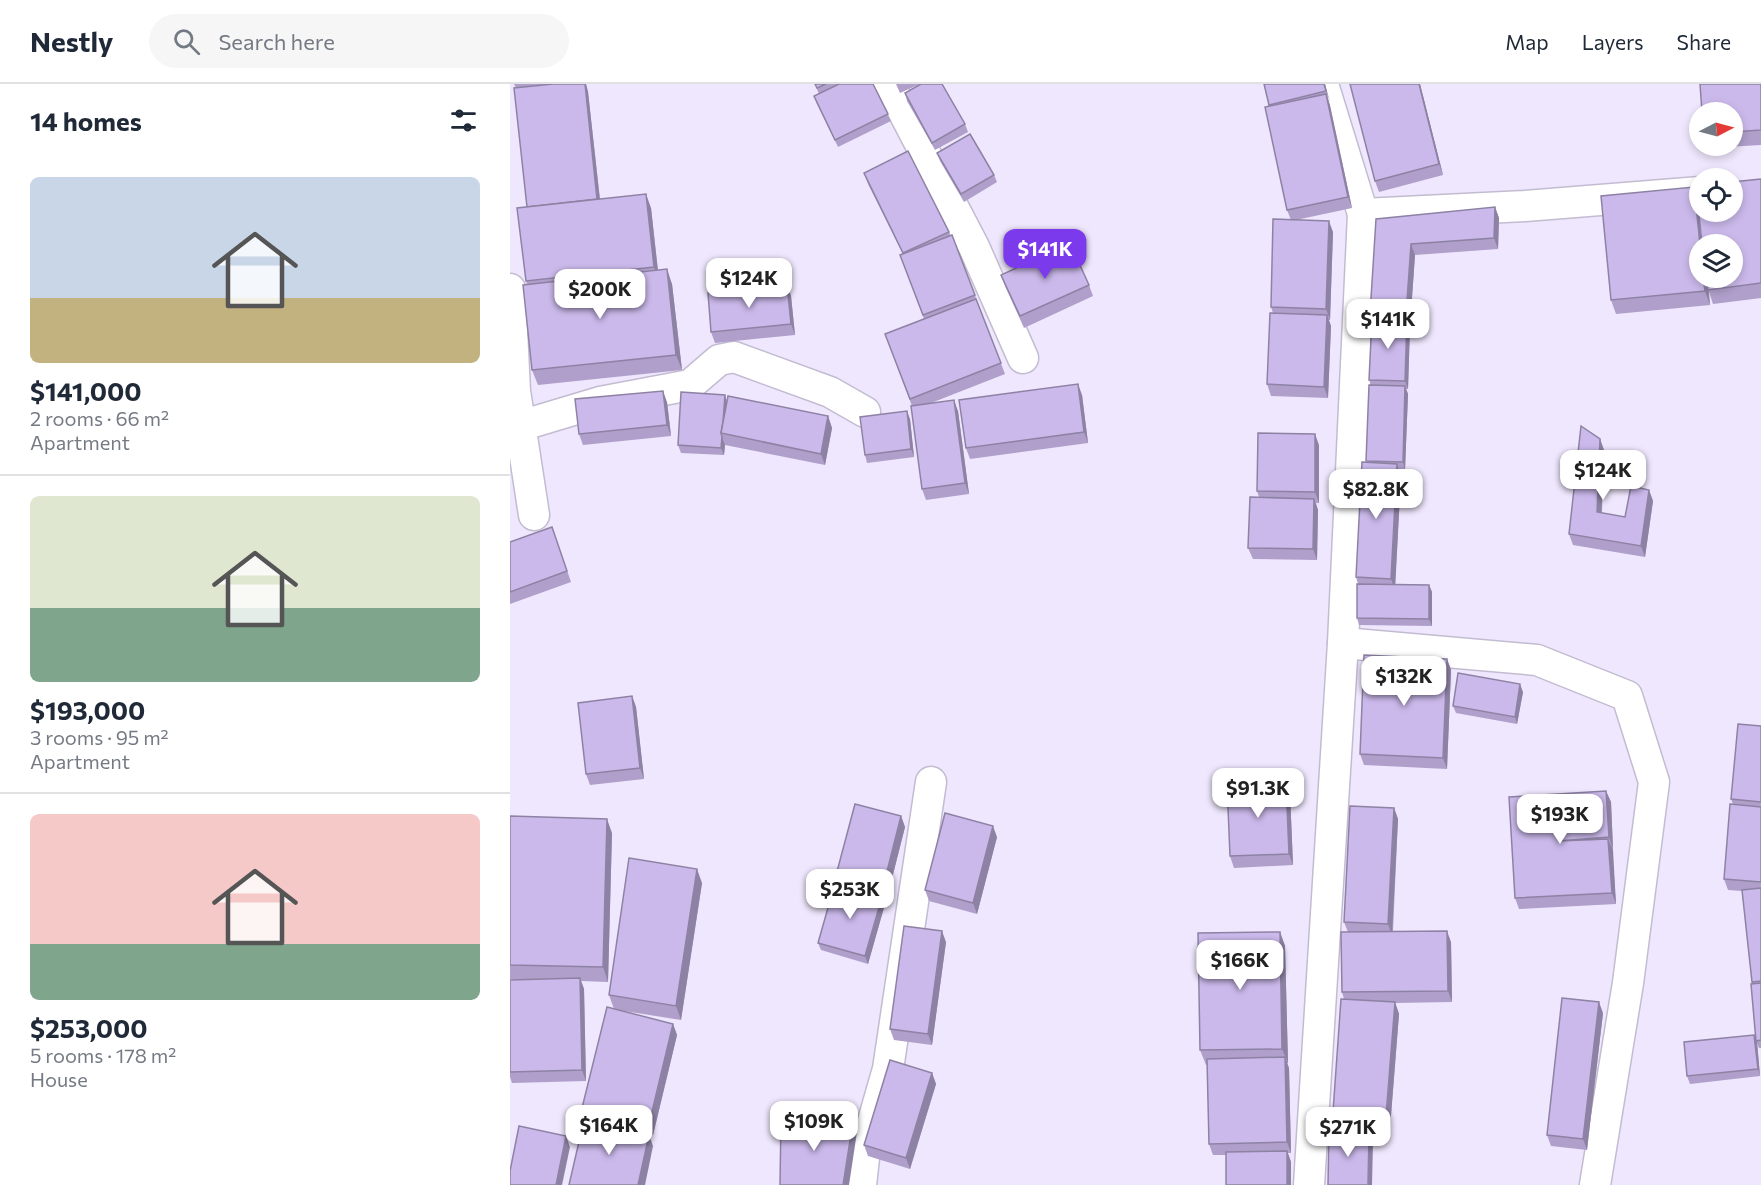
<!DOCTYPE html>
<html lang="en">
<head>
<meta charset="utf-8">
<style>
  :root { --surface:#fff; --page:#f6f6f7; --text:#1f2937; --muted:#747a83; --line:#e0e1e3; --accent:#7c3aed }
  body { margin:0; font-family:Commissioner,sans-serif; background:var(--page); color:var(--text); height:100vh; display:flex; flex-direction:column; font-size:22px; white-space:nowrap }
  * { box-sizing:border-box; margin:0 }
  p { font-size:20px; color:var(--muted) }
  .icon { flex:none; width:33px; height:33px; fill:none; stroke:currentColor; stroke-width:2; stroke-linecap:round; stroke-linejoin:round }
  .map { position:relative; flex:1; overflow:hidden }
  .panel { display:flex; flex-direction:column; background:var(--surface); width:510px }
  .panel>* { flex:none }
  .needle { width:39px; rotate:84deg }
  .tools { position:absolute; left:1179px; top:18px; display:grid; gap:12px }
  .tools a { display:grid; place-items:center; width:54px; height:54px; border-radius:50%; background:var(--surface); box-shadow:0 3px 9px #0003; font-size:30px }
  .price { position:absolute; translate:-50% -51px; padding:0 14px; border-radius:12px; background:#fff; color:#222; font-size:20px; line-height:39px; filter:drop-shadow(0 2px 3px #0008) }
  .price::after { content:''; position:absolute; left:50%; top:36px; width:18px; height:14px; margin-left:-9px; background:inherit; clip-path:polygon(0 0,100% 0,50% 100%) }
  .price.on { background:var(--accent); color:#fff }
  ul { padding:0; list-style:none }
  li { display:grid; align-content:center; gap:12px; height:318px; padding:0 30px }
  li+li { border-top:2px solid var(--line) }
  li span { display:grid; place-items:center; height:186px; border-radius:9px; color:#555 }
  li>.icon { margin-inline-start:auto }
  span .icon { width:108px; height:108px; fill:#fffc; stroke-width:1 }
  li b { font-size:26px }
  h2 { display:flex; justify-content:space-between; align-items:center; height:72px; padding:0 30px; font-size:26px }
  header { display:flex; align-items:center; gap:36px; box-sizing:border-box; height:84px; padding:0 30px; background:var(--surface); border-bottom:2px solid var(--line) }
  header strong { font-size:28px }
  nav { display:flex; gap:33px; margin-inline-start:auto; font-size:21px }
  .search { width:420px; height:54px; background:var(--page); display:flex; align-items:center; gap:15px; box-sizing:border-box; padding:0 21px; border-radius:33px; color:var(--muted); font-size:22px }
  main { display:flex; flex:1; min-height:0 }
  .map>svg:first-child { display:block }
</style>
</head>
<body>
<header>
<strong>Nestly</strong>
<div class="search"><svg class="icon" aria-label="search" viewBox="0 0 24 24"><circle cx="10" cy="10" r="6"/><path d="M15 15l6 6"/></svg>Search here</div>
<nav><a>Map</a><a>Layers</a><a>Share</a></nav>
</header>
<main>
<section class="panel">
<h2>14 homes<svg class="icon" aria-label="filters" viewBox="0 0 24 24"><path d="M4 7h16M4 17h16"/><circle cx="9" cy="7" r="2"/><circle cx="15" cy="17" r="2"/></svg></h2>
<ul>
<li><span style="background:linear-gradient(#c9d6e8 65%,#c2b280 0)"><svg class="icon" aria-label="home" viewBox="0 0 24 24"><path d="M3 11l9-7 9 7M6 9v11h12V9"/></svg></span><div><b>$141,000</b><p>2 rooms · 66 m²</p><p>Apartment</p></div></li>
<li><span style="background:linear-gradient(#dfe7d0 60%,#7fa58c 0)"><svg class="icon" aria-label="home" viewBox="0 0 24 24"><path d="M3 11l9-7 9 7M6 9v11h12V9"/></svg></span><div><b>$193,000</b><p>3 rooms · 95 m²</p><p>Apartment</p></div></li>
<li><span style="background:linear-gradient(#f6c9c9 70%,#7fa58c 0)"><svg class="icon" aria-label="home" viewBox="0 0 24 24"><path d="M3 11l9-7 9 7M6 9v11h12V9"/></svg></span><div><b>$253,000</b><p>5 rooms · 178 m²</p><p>House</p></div></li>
</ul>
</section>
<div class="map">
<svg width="1251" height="1101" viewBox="0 0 1251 1101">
  <rect width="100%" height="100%" fill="#efe7fd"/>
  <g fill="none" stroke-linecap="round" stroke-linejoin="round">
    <defs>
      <g id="minor">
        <path d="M379 0 464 163 513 274"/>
        <path d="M853 130 1015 122 1190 108"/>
        <path d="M0 205 5 307 24 431"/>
        <path d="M10 342 90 318 180 301 209 276 224 273 320 308 355 328"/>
        <path d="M833 559 1027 576 1117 612 1144 698 1118 899 1085 1101"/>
        <path d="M351 1101 355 1065 378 985 421 698"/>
        <path d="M799 1101 833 559 853 130 813 0"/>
      </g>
    </defs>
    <use href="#minor" stroke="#c3bcd1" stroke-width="33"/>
    <use href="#minor" stroke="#fff" stroke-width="30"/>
  </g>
  <g fill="#af9fca">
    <path d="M4 0H76L78 8 90 115 141 124 148 186 162 200 172 286 28 301 22 286 17 200 16 197 17 123 6 4Z"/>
    <path d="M305 0H363L381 37 328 63 307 20 304 12 309 10Z"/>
    <path d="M386 0H410L390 9Z"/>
    <path d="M754 0H815L842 124 786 136 823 148 820 236H819L821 242 818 314 761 312 757 300 763 229 761 223 781 136 777 126 759 22Z"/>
    <path d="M910 0 933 91 869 108 865 97Z"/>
    <path d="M1251 0V61L1199 64 1198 62H1222V28Z"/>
    <path d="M395 9 455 40 458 48 425 66 397 17Z"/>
    <path d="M427 69 484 91 487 98 454 118 430 77Z"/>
    <path d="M354 89 439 148 440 152 442 151 495 290 421 319 448 327 459 410 416 416 412 405 402 322 375 250 414 235 390 171 393 170 358 100Z"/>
    <path d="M1251 95V214L1203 220 1199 208 1200 221 1106 230 1101 216 1184 103 1187 110Z"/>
    <path d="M985 123 989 134 988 165 905 171 900 242 898 305H896L898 310 895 386H889L891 392 885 501H919L922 508V542L849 541 847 534 848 500 846 493 857 379 861 301 859 296 862 234 860 230 866 135Z"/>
    <path d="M491 191 579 201 583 212 514 244 495 202Z"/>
    <path d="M277 201 281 212 285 251 205 259 201 248Z"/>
    <path d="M215 311 217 318 318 332 322 344 315 381 215 361 214 371 171 369 168 361Z"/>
    <path d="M572 311 578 359 460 375 456 364Z"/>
    <path d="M157 318 161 352 73 361 69 350Z"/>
    <path d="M400 335 404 373 357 379 355 371Z"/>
    <path d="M1090 355 1094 366 1092 429 1115 433 1139 406 1143 417 1135 473 1063 461 1059 450Z"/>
    <path d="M809 361V419H806L808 426 807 476 743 475 738 464 749 413 747 407Z"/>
    <path d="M42 443 61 498 0 520V458Z"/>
    <path d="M937 575 941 586 937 685 854 681 850 670Z"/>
    <path d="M1013 608 1007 640 946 629 943 622Z"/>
    <path d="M122 612 126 623 134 695 80 701 76 690Z"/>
    <path d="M1251 642V964H1249L1246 957 1242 900 1232 807 1218 806 1214 795 1223 720 1221 715Z"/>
    <path d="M776 698 780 709 783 781 724 784 720 772Z"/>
    <path d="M1096 707 1101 718 1103 765H1102L1106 820 1009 825 1005 814Z"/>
    <path d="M884 724 888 735 883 847 941 858 942 918 885 919 889 930 880 1044 827 1039 823 1028 834 915 832 908 838 848 834 838Z"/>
    <path d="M0 732 102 749 98 898 71 897 74 905 76 997 2 999 0 993V896L12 895H0Z"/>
    <path d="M391 732 395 743 376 818H374L375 820 358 880 311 866 308 859 327 800 325 795Z"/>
    <path d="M487 753 467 830 419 817 415 806Z"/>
    <path d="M192 799 171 936 108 926 163 940 167 951 143 1051 76 1035 72 1024 104 925 99 911Z"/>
    <path d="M770 848 775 862 778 979H777L779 984 781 1069H778L781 1078 716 1071H703L699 1060 697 981H696L690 966Z"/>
    <path d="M436 858 422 961 384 956 380 945Z"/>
    <path d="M1093 929 1077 1066 1041 1062 1037 1051Z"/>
    <path d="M1244 951 1247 958 1250 992 1180 1000 1177 992Z"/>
    <path d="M422 989 426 1000 400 1085 358 1072 354 1061Z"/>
  </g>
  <g fill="#8e82a4">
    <path d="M75 0H76L78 8 91 126 87 115Z"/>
    <path d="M814 0H815L820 18 816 7Z"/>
    <path d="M909 0H910L933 91 929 80Z"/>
    <path d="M816 10 820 21 842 124 838 113Z"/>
    <path d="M1184 103 1189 117 1194 160H1190Z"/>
    <path d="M136 110 141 124 149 197 144 183Z"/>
    <path d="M985 123 989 134 988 165 984 154Z"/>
    <path d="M819 137 823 148 820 236 816 225Z"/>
    <path d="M901 160 905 171 900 242 898 305 895 297 897 235 896 231Z"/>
    <path d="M157 185 162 200 172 286 166 271Z"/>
    <path d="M1193 194H1197L1200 221 1195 207Z"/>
    <path d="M277 201 281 212 285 251 281 240Z"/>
    <path d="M817 231 821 242 818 314 814 303Z"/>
    <path d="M568 300 572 311 578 359 574 348Z"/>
    <path d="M895 302 898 310 895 386 893 378Z"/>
    <path d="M153 307 157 318 161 352 157 341Z"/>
    <path d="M215 311 217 319 212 350Z"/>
    <path d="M444 316 448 327 459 410 455 399Z"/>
    <path d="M397 327 400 335 404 373 401 365Z"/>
    <path d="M318 332 322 344 315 381 311 370Z"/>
    <path d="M805 350 809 361V419L805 408Z"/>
    <path d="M212 353 215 361 214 371 211 364Z"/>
    <path d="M1090 355 1094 366 1091 440 1087 428Z"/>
    <path d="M887 380 891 392 885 506 881 495Z"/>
    <path d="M1139 406 1143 417 1135 473 1131 462Z"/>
    <path d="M804 415 808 426 807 476 803 465Z"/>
    <path d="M919 501 922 508V542L919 535Z"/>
    <path d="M937 575 941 586 937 685 933 674Z"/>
    <path d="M1010 600 1013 608 1007 640 1005 633Z"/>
    <path d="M122 612 126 623 134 695 130 684Z"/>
    <path d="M776 698 780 709 783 781 779 770Z"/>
    <path d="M1096 707 1101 718 1103 765 1099 753Z"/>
    <path d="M884 724 888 735 882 851 878 840Z"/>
    <path d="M391 732 395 743 376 818 372 807Z"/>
    <path d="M97 735 102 749 98 898 93 883Z"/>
    <path d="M483 742 487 753 467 830 463 819Z"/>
    <path d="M1098 755 1103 766 1106 820 1102 809Z"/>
    <path d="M187 785 192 799 171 936 166 922Z"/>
    <path d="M372 813 375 820 358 880 355 872Z"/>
    <path d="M432 847 436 858 422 961 418 950Z"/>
    <path d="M937 847 941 858 942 918 938 907Z"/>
    <path d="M770 848 775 862 778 979 772 965Z"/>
    <path d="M70 894 74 905 76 997 72 986Z"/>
    <path d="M885 918 889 930 880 1044 876 1032Z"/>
    <path d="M1089 918 1093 929 1077 1066 1073 1055Z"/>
    <path d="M163 940 167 951 143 1051 139 1040Z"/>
    <path d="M1244 951 1247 958 1250 992 1248 985Z"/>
    <path d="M775 973 779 984 781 1069 777 1058Z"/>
    <path d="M422 989 426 1000 400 1085 396 1074Z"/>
    <path d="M343 1037 347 1048 339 1101H333Z"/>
    <path d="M859 1047 863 1058 862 1101H858Z"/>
    <path d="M139 1051 143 1062 135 1101H128Z"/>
    <path d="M56 1052 60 1063 52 1101H46Z"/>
    <path d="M777 1067 781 1078V1101H777Z"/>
  </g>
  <g fill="#cbb9eb" stroke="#8e82a4" stroke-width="1.5">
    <path d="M43 0H75L87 115 17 123 4 4Z"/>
    <path d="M305 0H316L307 4Z"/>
    <path d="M329 0H363L378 30 325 56 304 12Z"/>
    <path d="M411 0H432L455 40 422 59 395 9Z"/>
    <path d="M754 0H814L816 7 759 21Z"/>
    <path d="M840 0H909L929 80 865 97Z"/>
    <path d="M1190 0H1251V46L1222 48V28H1192Z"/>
    <path d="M816 10 838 113 777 126 755 23Z"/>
    <path d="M460 50 484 91 451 110 427 69Z"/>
    <path d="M398 67 439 148 393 169 354 89Z"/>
    <path d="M1251 95V199L1198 206 1196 194H1222V160H1192L1186 102H1190V128H1222V98Z"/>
    <path d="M1184 103 1190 160V194H1193L1195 207 1101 216 1091 112Z"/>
    <path d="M136 110 144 183 16 197 7 124Z"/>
    <path d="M985 123 984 154 901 160 896 231 860 230 866 135Z"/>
    <path d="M763 135 819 137 816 225 761 223Z"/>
    <path d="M442 151 465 211 413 231 390 171Z"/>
    <path d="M560 159 579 201 510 232 491 191Z"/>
    <path d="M157 185 166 271 22 286 13 201Z"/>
    <path d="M277 201 281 240 201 248 198 209Z"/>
    <path d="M466 215 491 279 400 315 375 250Z"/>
    <path d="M760 229 817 231 814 303 757 300Z"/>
    <path d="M862 234 897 235 895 297 859 296Z"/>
    <path d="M568 300 574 348 456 364 449 316Z"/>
    <path d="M859 301 895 302 893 378 856 377Z"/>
    <path d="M153 307 157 341 69 350 65 315Z"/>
    <path d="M171 308 215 311 213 338 211 349 212 353 211 364 168 361Z"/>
    <path d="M218 312 318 332 311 370 211 349Z"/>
    <path d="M444 316 455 399 412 405 401 322Z"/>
    <path d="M397 327 401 365 355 371 350 333Z"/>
    <path d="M1071 342 1090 355 1087 428 1115 433 1121 402 1139 406 1131 462 1059 450Z"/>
    <path d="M748 349 805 350V408L747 407Z"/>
    <path d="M852 378 887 380 881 495 846 493Z"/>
    <path d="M740 413 804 415 803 465 738 464Z"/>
    <path d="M42 443 57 487 0 508V458Z"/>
    <path d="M847 500 919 501V535L847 534Z"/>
    <path d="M854 571 937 575 933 674 850 670Z"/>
    <path d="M948 589 1010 600 1005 633 943 622Z"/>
    <path d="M122 612 130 684 76 690 68 619Z"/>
    <path d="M1228 640 1251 642V718L1221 715Z"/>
    <path d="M776 698 779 770 720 772 717 700Z"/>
    <path d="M1096 707 1099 753 1048 757 1098 755 1102 809 1005 814 999 713Z"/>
    <path d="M345 720 391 732 372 807 325 795Z"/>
    <path d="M1220 720 1251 723V798L1214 795Z"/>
    <path d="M840 722 884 724 878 840 834 838Z"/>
    <path d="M435 729 483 742 463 819 415 806Z"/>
    <path d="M0 732 97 735 93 883 0 881Z"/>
    <path d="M119 774 187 785 166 922 99 911Z"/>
    <path d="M325 799 372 813 355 872 308 859Z"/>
    <path d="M1251 804V897L1242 898 1232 806Z"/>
    <path d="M394 842 432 847 418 950 380 945Z"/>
    <path d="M937 847 938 907 832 908 831 848Z"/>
    <path d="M770 848 772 965 690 966 688 849Z"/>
    <path d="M70 894 72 986 0 988V896Z"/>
    <path d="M1251 899V956L1246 957 1241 900Z"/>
    <path d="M1052 914 1089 918 1073 1055 1037 1051Z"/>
    <path d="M831 915 885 918 876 1032 823 1028Z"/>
    <path d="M97 923 163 940 139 1040 72 1024Z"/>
    <path d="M1244 951 1248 985 1177 992 1174 958Z"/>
    <path d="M775 973 777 1058 699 1060 697 975Z"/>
    <path d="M380 976 422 989 396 1074 354 1061Z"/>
    <path d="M271 1035 343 1037 333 1101H270Z"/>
    <path d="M74 1036 139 1051 128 1101H59Z"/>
    <path d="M9 1042 56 1052 46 1101H0V1087Z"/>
    <path d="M819 1046 859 1047 858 1101H818Z"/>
    <path d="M777 1067V1101H716V1068Z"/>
  </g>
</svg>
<div class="tools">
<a><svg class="needle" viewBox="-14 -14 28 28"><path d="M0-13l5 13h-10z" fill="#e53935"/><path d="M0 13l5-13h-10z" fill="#747a83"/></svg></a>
<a><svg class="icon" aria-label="locate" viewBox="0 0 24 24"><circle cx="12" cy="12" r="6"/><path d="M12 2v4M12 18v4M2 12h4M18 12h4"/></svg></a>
<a><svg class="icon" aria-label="layers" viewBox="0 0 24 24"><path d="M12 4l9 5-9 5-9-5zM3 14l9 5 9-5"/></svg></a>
</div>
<b class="price on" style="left:535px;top:196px">$141K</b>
<b class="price" style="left:239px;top:225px">$124K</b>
<b class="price" style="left:90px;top:236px">$200K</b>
<b class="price" style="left:878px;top:266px">$141K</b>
<b class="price" style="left:1093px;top:417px">$124K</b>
<b class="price" style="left:866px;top:436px">$82.8K</b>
<b class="price" style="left:894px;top:623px">$132K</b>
<b class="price" style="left:748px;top:735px">$91.3K</b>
<b class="price" style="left:1050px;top:761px">$193K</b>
<b class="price" style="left:340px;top:836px">$253K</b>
<b class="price" style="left:730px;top:907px">$166K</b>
<b class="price" style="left:304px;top:1068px">$109K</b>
<b class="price" style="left:99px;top:1072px">$164K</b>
<b class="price" style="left:838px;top:1074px">$271K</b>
</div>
</main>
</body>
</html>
